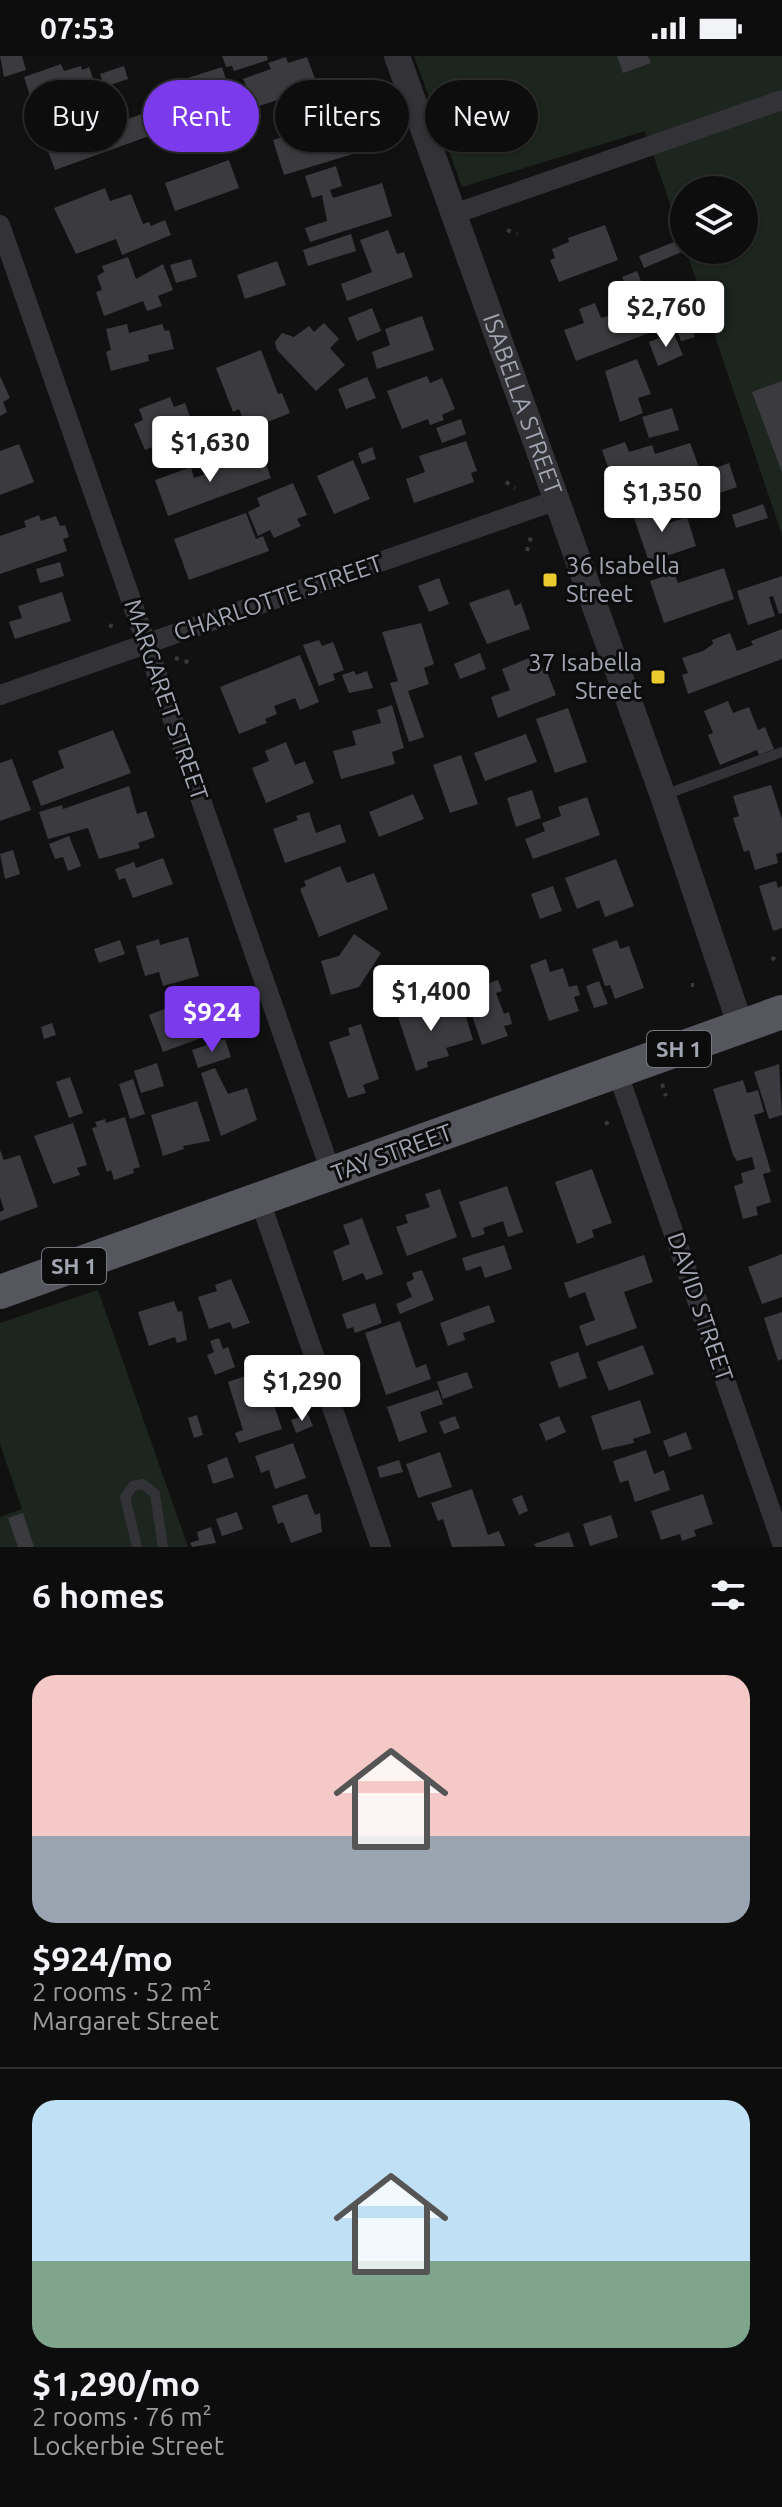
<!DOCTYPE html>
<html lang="en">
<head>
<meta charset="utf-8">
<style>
  :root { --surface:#0d0d0e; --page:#161617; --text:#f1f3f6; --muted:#9a9c9e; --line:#2d2d2e; --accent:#7c3aed }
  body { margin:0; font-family:Ubuntu,sans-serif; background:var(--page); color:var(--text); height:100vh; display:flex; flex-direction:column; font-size:30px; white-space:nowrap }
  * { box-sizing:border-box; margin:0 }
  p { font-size:26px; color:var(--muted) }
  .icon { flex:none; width:44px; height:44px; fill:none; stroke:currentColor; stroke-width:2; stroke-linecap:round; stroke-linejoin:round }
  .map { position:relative; height:1491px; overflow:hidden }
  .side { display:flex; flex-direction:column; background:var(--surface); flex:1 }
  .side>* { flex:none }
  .guide { position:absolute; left:24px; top:24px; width:734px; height:72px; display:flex; gap:16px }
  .fabs { position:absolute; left:670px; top:120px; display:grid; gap:16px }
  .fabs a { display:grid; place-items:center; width:88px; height:88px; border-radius:50%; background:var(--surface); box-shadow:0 2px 6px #0004,0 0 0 2px var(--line); font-size:40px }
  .price { position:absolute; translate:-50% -68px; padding:0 18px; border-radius:8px; background:#fff; color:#222; font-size:26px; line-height:52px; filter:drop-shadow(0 2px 4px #0008) }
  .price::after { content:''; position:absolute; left:50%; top:48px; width:24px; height:18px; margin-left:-12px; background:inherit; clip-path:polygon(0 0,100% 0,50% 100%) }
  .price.current { background:var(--accent); color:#fff }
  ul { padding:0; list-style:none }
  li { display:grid; align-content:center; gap:16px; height:424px; padding:0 32px }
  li+li { border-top:2px solid var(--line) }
  li span { display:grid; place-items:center; height:248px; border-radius:24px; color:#555 }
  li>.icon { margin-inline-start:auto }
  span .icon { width:144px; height:144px; fill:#fffc; stroke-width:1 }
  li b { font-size:34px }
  h2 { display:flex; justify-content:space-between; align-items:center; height:96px; padding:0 32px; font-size:34px }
  .chip { padding:0 28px; border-radius:36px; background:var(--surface); box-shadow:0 2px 6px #0004,0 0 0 2px var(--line); font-size:28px; line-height:72px }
  .chip.current { background:var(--accent); color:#fff }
  .status { display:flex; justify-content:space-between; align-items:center; height:56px; padding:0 40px; background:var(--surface); direction:ltr }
  .status svg { height:22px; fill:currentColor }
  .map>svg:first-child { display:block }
</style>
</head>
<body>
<div class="status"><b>07:53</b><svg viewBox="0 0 49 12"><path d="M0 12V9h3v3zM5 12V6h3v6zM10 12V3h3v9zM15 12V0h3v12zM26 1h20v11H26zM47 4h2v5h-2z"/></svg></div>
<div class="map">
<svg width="782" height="1491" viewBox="0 0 782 1491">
  <rect width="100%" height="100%" fill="#111112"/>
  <g fill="#1d251f">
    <path d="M414 0H782V479L686 194H744V134H684V189L645 75 462 131Z"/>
    <path d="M98 1234 188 1491H0V1461L22 1453 0 1388V1267Z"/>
  </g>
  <g fill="#3b3b3f">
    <path d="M0 0H22L26 14 4 21Z"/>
    <path d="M222 0H267L268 4 234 15 232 10 226 11Z"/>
    <path d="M617 0H648L651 7 623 17Z"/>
    <path d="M286 1 288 7 307 1 318 31 256 51 243 23 271 13 268 7Z"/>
    <path d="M61 8 64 15 81 10 82 14 89 11 95 28 33 49 24 21Z"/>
    <path d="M124 10 128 23 104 31 100 18Z"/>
    <path d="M222 11 238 62 210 71 205 53 178 58 169 28Z"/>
    <path d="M156 53 163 75 55 114 40 73 88 56 103 64 105 71Z"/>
    <path d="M354 58 366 94 284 119 273 84Z"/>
    <path d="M229 104 239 132 175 155 165 127Z"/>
    <path d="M336 110 342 130 330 134 333 142 382 127 392 160 310 186 305 172 327 165 322 139 312 142 305 120Z"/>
    <path d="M105 132 110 145 131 138 143 168 149 166 151 170 165 164 171 179 122 199 116 183 76 198 54 152Z"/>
    <path d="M605 169 618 204 559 226 550 204 555 202 552 193 569 186 568 182Z"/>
    <path d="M388 174 397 198 404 196 413 221 347 245 341 228 372 216 360 184Z"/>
    <path d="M351 178 356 195 308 210 303 194Z"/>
    <path d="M684 182V195L644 212 639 200Z"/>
    <path d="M128 201 136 223 163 208 173 234 158 240 162 250 147 255 143 245 104 260 96 236 102 234 97 220 104 216 102 210Z"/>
    <path d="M191 203 197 221 176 227 170 209Z"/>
    <path d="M277 205 286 229 245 243 237 219Z"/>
    <path d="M637 215 645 235 630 242 622 221Z"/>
    <path d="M595 247 601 262 636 253 638 259 659 250 667 270 576 305 564 274 584 267 579 253Z"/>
    <path d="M372 252 381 275 357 285 348 262Z"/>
    <path d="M422 260 434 294 377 313 372 296 390 289 385 273Z"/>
    <path d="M324 267 339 283 330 292 345 309 316 335 277 294 275 286 282 277 294 281 309 270 314 276Z"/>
    <path d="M127 268 129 277 162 268 165 275 169 274 174 293 148 299 149 305 111 315 106 296 111 294 106 273Z"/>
    <path d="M691 269 695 281 681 285 677 274Z"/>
    <path d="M673 276 683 299 658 310 649 286Z"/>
    <path d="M261 294 278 338 282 337 290 357 248 374 239 353 233 356 216 312Z"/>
    <path d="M637 303 651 338 638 342 643 357 620 366 605 315Z"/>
    <path d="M0 320 10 342 3 346 7 356 0 360Z"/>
    <path d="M427 320 430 327 442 322 455 353 442 359 444 364 430 369 428 363 402 373 387 335Z"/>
    <path d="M367 321 376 342 346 353 338 333Z"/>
    <path d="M782 325V416L752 336Z"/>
    <path d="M170 341 174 351 185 347 195 374 145 394 134 368 143 364 139 353Z"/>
    <path d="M672 352 679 374 649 382 642 361Z"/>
    <path d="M461 363 466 378 442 387 436 372Z"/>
    <path d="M466 385 477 415 471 417 474 426 414 447 406 423 425 416 419 400Z"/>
    <path d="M625 386 629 396 652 389 655 398 690 387 699 411 626 436 619 414 610 417 602 394Z"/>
    <path d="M19 388 34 426 0 439V395Z"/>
    <path d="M372 391 376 403 362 408 358 397Z"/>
    <path d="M262 397 271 422 168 460 155 424 191 411 194 422Z"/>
    <path d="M353 404 370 443 334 458 317 420Z"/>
    <path d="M729 407 737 431 690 447 682 424Z"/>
    <path d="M293 427 307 459 297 463 301 470 274 482 270 474 258 480 248 456 260 450 257 442Z"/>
    <path d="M763 448 768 462 736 472 732 459Z"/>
    <path d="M653 449 660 470 687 461 696 490 649 506 632 456Z"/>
    <path d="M246 457 256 483 263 480 269 495 189 524 174 483Z"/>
    <path d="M39 459 41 465 56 460 60 470 65 469 69 481 63 483 67 495 0 518V480L26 471 24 465Z"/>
    <path d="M60 506 64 520 40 527 36 513Z"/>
    <path d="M724 512 734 543 664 567 650 525 674 517 678 527Z"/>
    <path d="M782 520V557L779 558 773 540 769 541 775 560 748 569 737 535Z"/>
    <path d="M439 522 449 548 429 556 418 530Z"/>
    <path d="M509 533 515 550 521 547 530 573 487 588 469 547Z"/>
    <path d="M62 536 71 565 15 583 9 566 22 562 18 550Z"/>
    <path d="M421 567 434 608 424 612 429 628 408 635 424 681 409 686 390 627 398 625 382 576Z"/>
    <path d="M782 573V603L688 638 682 619 688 617 682 602 703 595 713 588 712 584 730 577 737 595 753 589 751 585Z"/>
    <path d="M319 584 322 590 333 586 344 614 333 618 335 624 319 630 303 589Z"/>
    <path d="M480 597 486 613 460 623 454 608Z"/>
    <path d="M300 599 319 646 300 654 295 642 274 650 277 658 265 663 267 667 239 678 220 631Z"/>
    <path d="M529 602 534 615 545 611 556 639 498 662 491 641 510 634 502 613Z"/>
    <path d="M354 615 356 619 367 615 373 632 349 637 342 619Z"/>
    <path d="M728 645 733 657 749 651 758 674 765 671 774 693 759 699 757 694 720 709 708 679 713 677 704 655Z"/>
    <path d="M392 649 404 692 392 696 395 708 341 723 333 695 356 689 352 675 381 667 377 654Z"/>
    <path d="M568 652 587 706 555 717 536 663Z"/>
    <path d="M113 674 131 717 41 750 32 725 64 712 58 695Z"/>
    <path d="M526 678 537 706 485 725 474 697Z"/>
    <path d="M286 686 295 709 305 705 314 727 266 747 252 712 269 705 265 695Z"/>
    <path d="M461 699 478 748 450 757 433 709Z"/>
    <path d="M12 703 31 754 0 765V707Z"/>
    <path d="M771 729 782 763V796L776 798 778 807 755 814 749 794 744 796 733 762 739 760 733 740Z"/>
    <path d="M129 730 137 758 146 755 155 781 138 787 140 792 99 803 88 772 48 783 39 756 62 749 63 753Z"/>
    <path d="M532 734 541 762 516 771 507 742Z"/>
    <path d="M413 738 424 763 379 781 369 756Z"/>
    <path d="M587 741 600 779 533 803 525 783 545 775 542 767 561 760 558 751Z"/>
    <path d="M309 756 316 777 340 768 346 786 285 807 273 773 298 764 296 760Z"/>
    <path d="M69 780 81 810 68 815 63 801 55 803 49 788Z"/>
    <path d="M13 794 20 818 5 823 0 798Z"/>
    <path d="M163 802 173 828 133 842 125 822 119 824 115 813 134 806 136 812Z"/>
    <path d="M616 803 634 850 605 861 599 844 577 853 565 822Z"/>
    <path d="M340 810 347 827 374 817 388 853 319 881 300 833 306 830 304 825Z"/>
    <path d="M776 825 778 832 782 830V872L773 875 759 830Z"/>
    <path d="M553 830 562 855 540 863 531 838Z"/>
    <path d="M354 878 381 897 359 931 331 939 321 905 339 900Z"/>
    <path d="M188 881 199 920 163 930 159 916 145 920 136 890 159 883 160 889Z"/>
    <path d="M120 884 125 898 99 907 94 893Z"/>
    <path d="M617 884 620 893 629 890 644 932 615 943 610 929 605 930 592 893Z"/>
    <path d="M546 903 550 916 563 912 569 931 577 929 580 939 574 941 579 955 549 965 530 909Z"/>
    <path d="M498 924 502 935 496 937 504 958 509 956 512 968 504 970 508 980 482 989 464 935Z"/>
    <path d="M599 925 608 948 594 952 586 930Z"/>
    <path d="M206 937 220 975 163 996 149 959Z"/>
    <path d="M425 943 432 965 464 954 473 984 446 992 449 1000 427 1006 428 1011 416 1015 395 952Z"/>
    <path d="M52 967 56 979 44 983 41 971Z"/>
    <path d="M361 968 379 1023 363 1029 366 1037 348 1042 329 986 350 979 348 972Z"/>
    <path d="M225 983 231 1001 198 1012 192 994Z"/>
    <path d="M157 1007 164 1030 141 1037 134 1015Z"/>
    <path d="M779 1008 782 1059 769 1063 754 1016Z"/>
    <path d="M215 1012 228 1038 247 1032 257 1064 221 1080 201 1017Z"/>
    <path d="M70 1021 83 1057 69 1062 56 1026Z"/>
    <path d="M133 1023 145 1058 130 1063 119 1028Z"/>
    <path d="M743 1024 747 1037 758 1034 764 1056 754 1059 771 1116 763 1118 771 1146 756 1151 758 1159 743 1163 734 1130 743 1127 741 1117 755 1113 752 1101 737 1105 733 1099 713 1033Z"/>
    <path d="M197 1045 210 1085 183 1090 184 1093 163 1100 151 1059Z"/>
    <path d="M125 1061 140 1111 133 1113 134 1117 114 1124 111 1114 107 1116 92 1072 97 1071 95 1066 105 1063 106 1067Z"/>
    <path d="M73 1067 87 1109 77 1112 80 1119 53 1128 34 1080Z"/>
    <path d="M0 1094 4 1104 20 1099 38 1151 0 1165V1156L4 1154 0 1141Z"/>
    <path d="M592 1113 612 1167 592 1174 594 1181 577 1188 555 1126Z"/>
    <path d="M507 1130 523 1176 508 1181 503 1165 483 1172 485 1178 472 1182 459 1146Z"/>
    <path d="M440 1133 457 1181 407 1200 396 1171 408 1167 405 1159 430 1151 425 1138Z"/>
    <path d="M362 1162 383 1218 366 1224 363 1217 343 1225 333 1195 350 1188 343 1169Z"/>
    <path d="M504 1189 512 1213 485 1222 481 1210 466 1215 462 1202Z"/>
    <path d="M782 1198V1241L762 1248 748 1211Z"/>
    <path d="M644 1199 653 1226 624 1236 637 1272 586 1290 579 1270 595 1264 585 1236 569 1242 564 1227Z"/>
    <path d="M422 1214 434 1244 400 1258 396 1248 412 1241 406 1227 414 1223 412 1217Z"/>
    <path d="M231 1223 250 1267 233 1273 230 1266 209 1273 198 1241 217 1235 215 1229Z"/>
    <path d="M174 1245 178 1256 182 1255 187 1284 177 1287 175 1281 149 1290 138 1256Z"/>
    <path d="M375 1247 382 1267 355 1277 353 1271 347 1273 342 1258Z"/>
    <path d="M489 1249 495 1266 463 1277 465 1284 448 1290 440 1267Z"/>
    <path d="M782 1256V1303L778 1305 764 1262Z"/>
    <path d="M400 1265 416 1312 426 1308 431 1323 386 1339 365 1277Z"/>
    <path d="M219 1282 223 1293 228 1291 235 1311 215 1319 207 1299 214 1296 210 1285Z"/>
    <path d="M643 1289 654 1318 609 1335 597 1306Z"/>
    <path d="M578 1296 587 1322 559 1332 550 1306Z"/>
    <path d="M266 1313 272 1330 268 1331 282 1373 239 1387 235 1377 243 1374 228 1326Z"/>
    <path d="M467 1316 473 1332 443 1343 437 1326Z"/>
    <path d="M438 1334 443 1348 420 1356 427 1376 399 1386 387 1351Z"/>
    <path d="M640 1344 651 1377 633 1383 634 1387 602 1394 591 1360Z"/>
    <path d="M308 1358 313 1370 296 1377 291 1364Z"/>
    <path d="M197 1359 203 1379 194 1382 188 1362Z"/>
    <path d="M455 1360 460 1372 444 1378 439 1366Z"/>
    <path d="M559 1360 566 1376 546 1385 539 1368Z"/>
    <path d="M686 1376 692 1393 669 1401 663 1385Z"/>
    <path d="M293 1387 306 1422 275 1433 269 1414 261 1417 255 1400Z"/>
    <path d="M646 1394 654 1418 664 1414 670 1434 635 1446 628 1424 620 1427 613 1405Z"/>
    <path d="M440 1396 452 1431 418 1442 406 1408Z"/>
    <path d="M227 1401 234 1421 213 1428 207 1409Z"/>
    <path d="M399 1404 403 1416 380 1422 377 1411Z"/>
    <path d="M472 1433 488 1479 499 1475 505 1490 452 1491 443 1463 438 1465 431 1447Z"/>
    <path d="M307 1438 315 1459 320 1457 322 1476 291 1487 283 1466 278 1468 272 1450Z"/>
    <path d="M703 1438 713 1468 694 1474 696 1480 682 1485 680 1478 661 1484 651 1455Z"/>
    <path d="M522 1439 528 1455 519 1459 512 1443Z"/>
    <path d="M237 1456 243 1473 222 1480 216 1463Z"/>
    <path d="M23 1457 34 1491H18L8 1462Z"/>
    <path d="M611 1459 618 1481 590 1490 583 1468Z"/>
    <path d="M211 1471 216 1487 192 1491 190 1487 199 1484 197 1476Z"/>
    <path d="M569 1476 574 1491H536L534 1488Z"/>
  </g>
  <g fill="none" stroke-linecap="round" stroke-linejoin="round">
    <g stroke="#38393e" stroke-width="4" stroke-dasharray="4 6" stroke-linecap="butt">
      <path d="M507 174 517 178"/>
      <path d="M506 426 515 432"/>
      <path d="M527 495 531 481"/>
      <path d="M109 569 118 573"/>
      <path d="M175 602 191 607"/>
      <path d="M772 904 777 898"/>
      <path d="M691 929H694"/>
      <path d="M662 1028 666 1040"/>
      <path d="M605 1068 609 1066"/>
    </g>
    <g stroke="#323237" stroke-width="10">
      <path d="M664 739 782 696"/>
      <path d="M137 1491 125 1441 133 1430 143 1428 155 1438 163 1491"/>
    </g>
    <g stroke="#323237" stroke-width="20">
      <path d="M454 158 782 44"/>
      <path d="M0 169 332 1119"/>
      <path d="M0 639 557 444"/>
      <path d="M617 1015 782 1487"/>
      <path d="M260 1145 381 1491"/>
    </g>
    <path stroke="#323237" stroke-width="26" id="s1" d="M397 0 663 740 741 971"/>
    <path stroke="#56565f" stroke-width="34" d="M0 1236 782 956"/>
  </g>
  <g fill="#ebca2f" stroke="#0c0c0d" stroke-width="3">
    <rect x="542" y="516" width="16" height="16" rx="4"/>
    <rect x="650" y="613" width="16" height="16" rx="4"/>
  </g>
  <g text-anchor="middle" stroke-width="6" stroke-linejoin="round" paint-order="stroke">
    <g fill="#0c0c0d" stroke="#757780" stroke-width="2">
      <rect x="647" y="975" width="64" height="36" rx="6"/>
      <rect x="42" y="1192" width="64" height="36" rx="6"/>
    </g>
    <g font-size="22" font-weight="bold" fill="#a2a5b2">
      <text x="679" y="1001">SH 1</text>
      <text x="74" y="1218">SH 1</text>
    </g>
    <g font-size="24" fill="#a2a5b2" stroke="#0c0c0d">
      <text dy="8" stroke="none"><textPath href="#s1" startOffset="370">ISABELLA STREET</textPath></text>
      <text transform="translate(278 542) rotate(-19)" y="8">CHARLOTTE STREET</text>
      <text transform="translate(166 644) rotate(71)" y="8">MARGARET STREET</text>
      <text transform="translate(392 1097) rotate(-20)" y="8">TAY STREET</text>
      <text transform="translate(700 1251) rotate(71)" y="8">DAVID STREET</text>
    </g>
    <g font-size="24" fill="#a2a5b2" stroke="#0c0c0d" text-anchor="start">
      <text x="566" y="518">36 Isabella<tspan x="566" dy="28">Street</tspan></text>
      <text x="642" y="615" text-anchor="end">37 Isabella<tspan x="642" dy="28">Street</tspan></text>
    </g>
  </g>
</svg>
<div class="fabs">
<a><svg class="icon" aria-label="layers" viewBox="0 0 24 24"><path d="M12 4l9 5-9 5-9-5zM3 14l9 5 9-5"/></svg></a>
</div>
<b class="price" style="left:666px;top:293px">$2,760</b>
<b class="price" style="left:210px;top:428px">$1,630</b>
<b class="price" style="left:662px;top:478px">$1,350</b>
<b class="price" style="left:431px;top:977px">$1,400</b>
<b class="price current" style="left:212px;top:998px">$924</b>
<b class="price" style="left:302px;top:1367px">$1,290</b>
<div class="guide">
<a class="chip">Buy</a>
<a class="chip current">Rent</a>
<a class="chip">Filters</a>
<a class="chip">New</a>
</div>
</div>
<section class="side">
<h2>6 homes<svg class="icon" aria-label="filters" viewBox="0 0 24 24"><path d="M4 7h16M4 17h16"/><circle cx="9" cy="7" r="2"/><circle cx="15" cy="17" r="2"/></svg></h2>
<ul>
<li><span style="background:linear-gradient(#f6c9c9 65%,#9aa5b1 0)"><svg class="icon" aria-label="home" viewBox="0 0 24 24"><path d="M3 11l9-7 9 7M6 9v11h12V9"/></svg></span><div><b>$924/mo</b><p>2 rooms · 52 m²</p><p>Margaret Street</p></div></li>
<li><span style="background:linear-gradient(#bfe0f5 65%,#7fa58c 0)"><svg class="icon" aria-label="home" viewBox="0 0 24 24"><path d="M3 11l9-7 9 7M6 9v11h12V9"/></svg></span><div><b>$1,290/mo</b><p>2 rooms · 76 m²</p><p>Lockerbie Street</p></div></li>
</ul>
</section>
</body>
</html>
